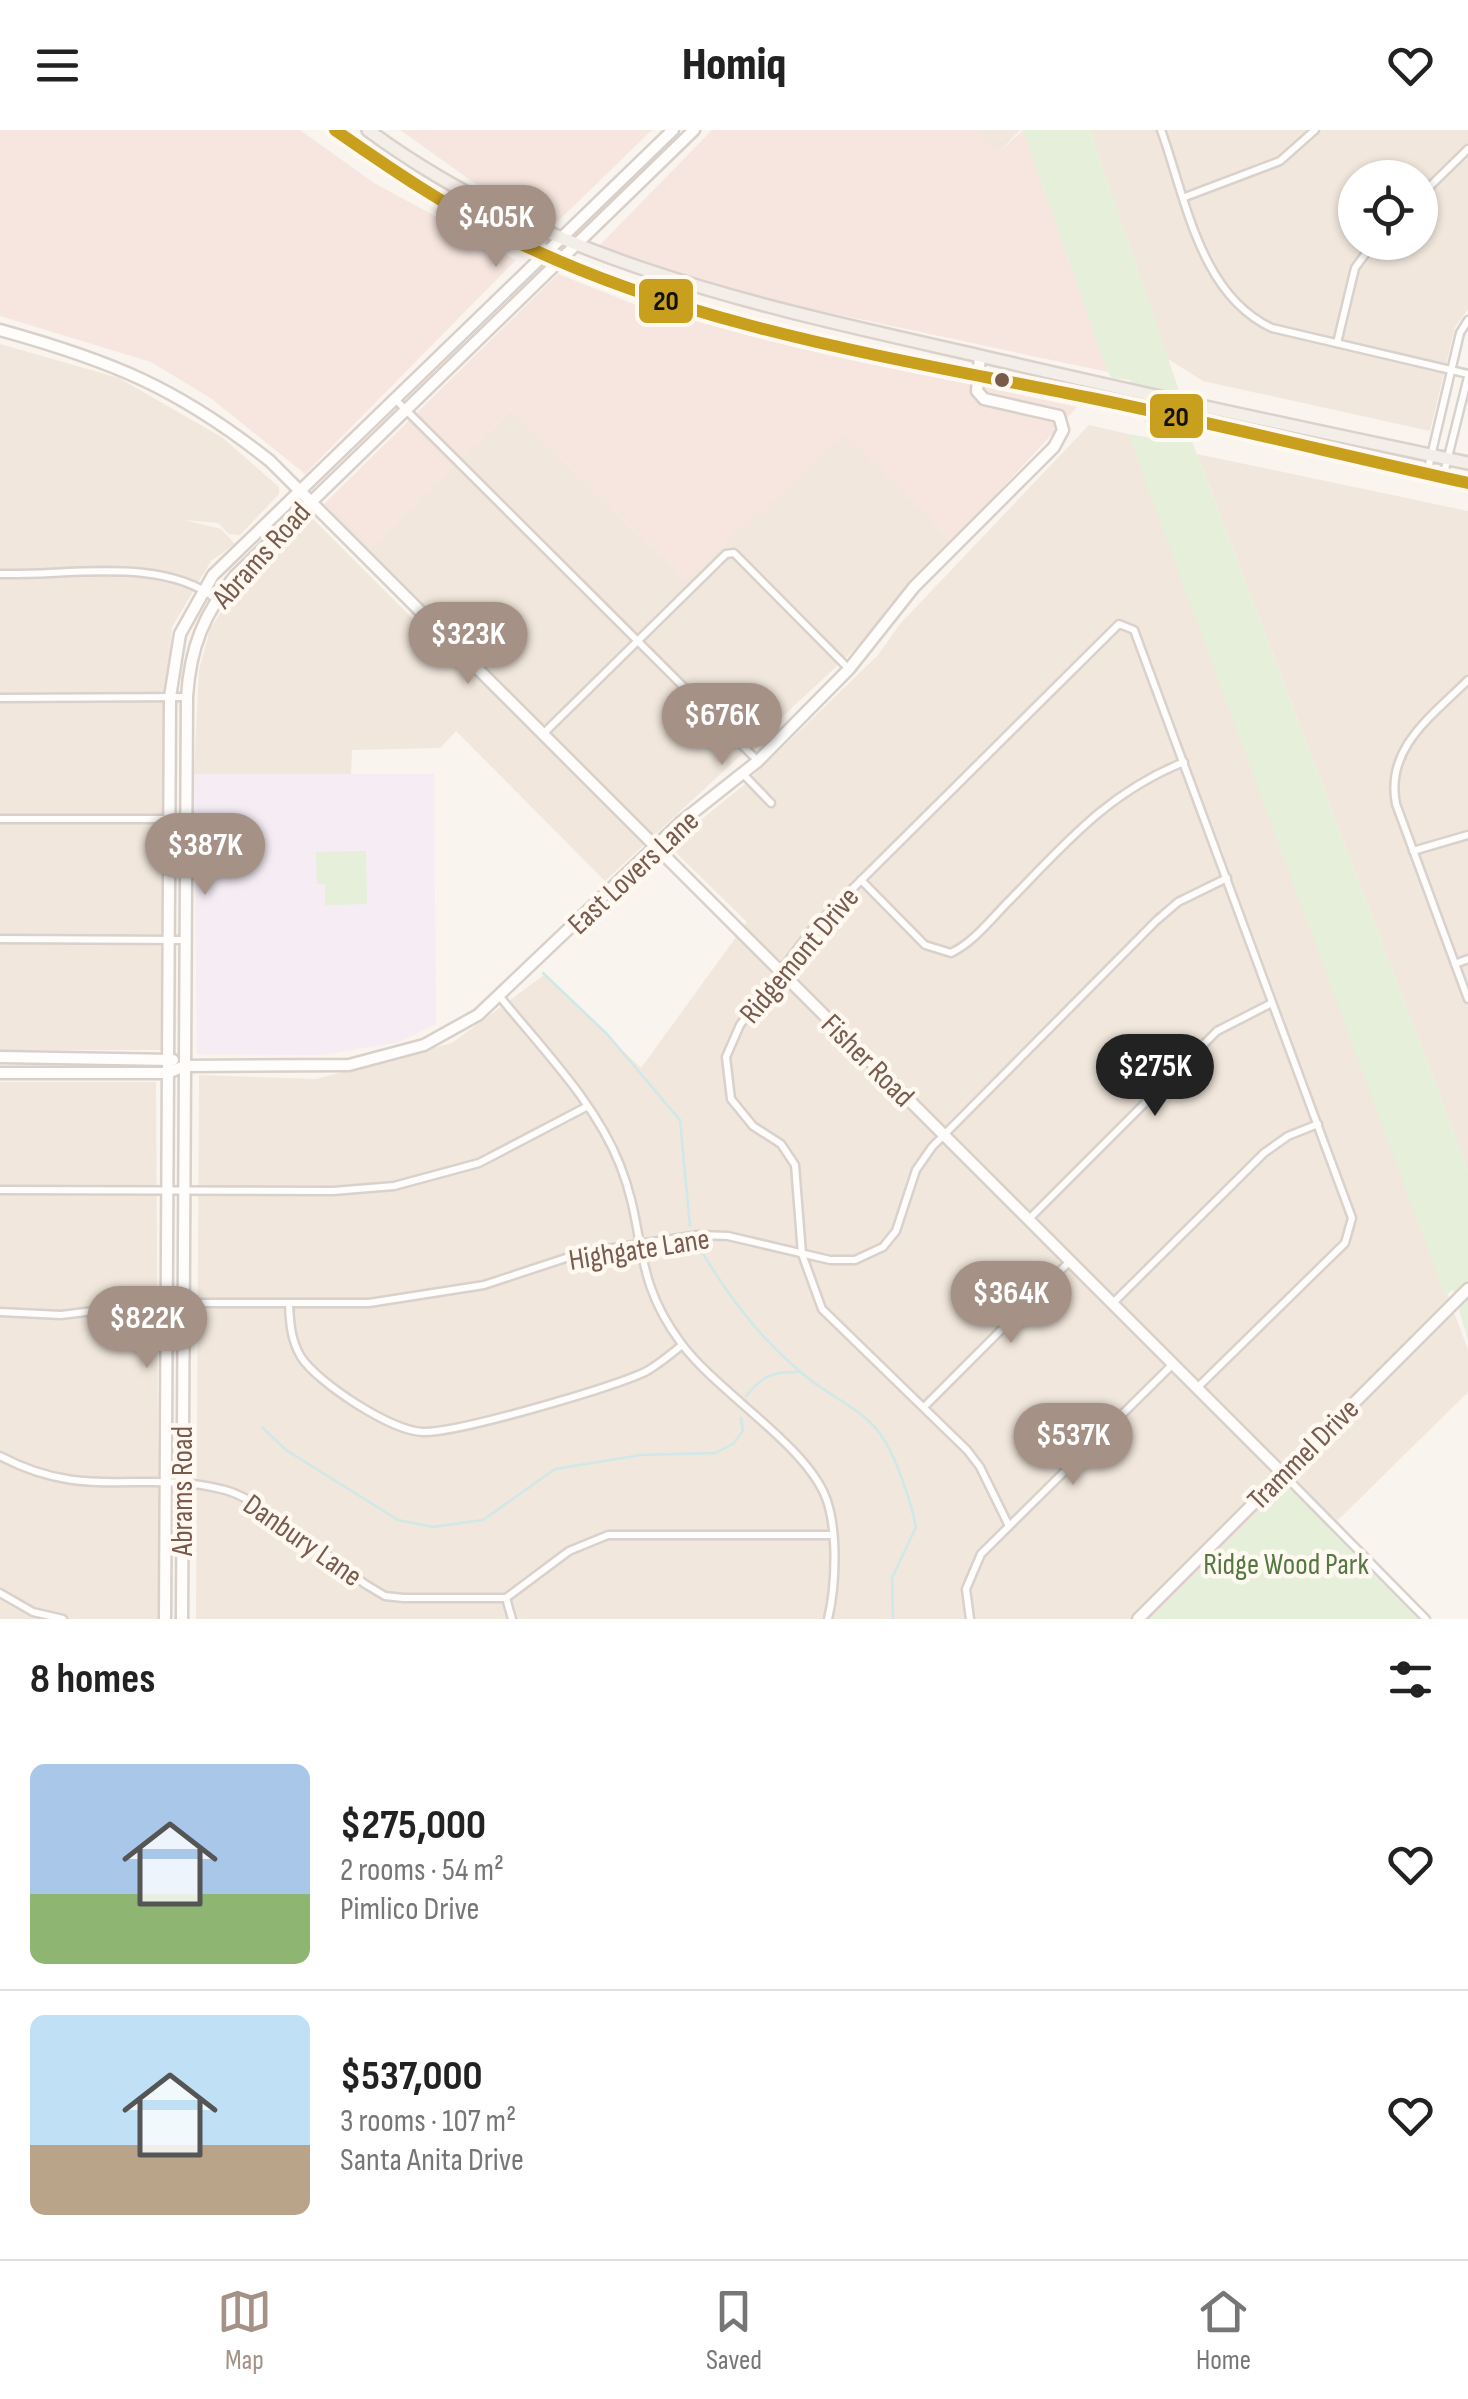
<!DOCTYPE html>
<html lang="en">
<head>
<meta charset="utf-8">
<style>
  :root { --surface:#fff; --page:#f2f2f2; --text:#222; --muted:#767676; --line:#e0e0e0; --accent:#a59185 }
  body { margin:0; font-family:"Sofia Sans Condensed",sans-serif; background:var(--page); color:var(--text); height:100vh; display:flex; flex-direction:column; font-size:38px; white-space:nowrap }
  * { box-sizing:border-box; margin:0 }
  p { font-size:32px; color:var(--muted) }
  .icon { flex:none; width:55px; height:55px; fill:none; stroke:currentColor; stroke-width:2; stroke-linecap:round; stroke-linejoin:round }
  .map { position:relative; height:1489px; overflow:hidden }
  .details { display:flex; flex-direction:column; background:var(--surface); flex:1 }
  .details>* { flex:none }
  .buttons { position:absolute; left:1338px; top:30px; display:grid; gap:20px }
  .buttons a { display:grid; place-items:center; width:100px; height:100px; border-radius:50%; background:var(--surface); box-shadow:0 2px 8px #0004; font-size:50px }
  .price { position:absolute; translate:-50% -85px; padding:0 22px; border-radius:35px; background:var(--accent); color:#fff; font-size:32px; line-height:65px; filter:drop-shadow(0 2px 5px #0008) }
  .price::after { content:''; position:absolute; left:50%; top:60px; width:30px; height:22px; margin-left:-15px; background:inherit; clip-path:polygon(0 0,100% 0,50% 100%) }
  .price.active { background:#222; color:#fff }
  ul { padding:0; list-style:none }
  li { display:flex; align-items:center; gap:30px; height:250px; padding:0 30px }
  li+li { border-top:2px solid var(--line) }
  li span { display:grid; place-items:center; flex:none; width:280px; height:200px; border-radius:15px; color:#555 }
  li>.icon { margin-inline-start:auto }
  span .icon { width:120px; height:120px; fill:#fffc; stroke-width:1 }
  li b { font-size:42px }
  h2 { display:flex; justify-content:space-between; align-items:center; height:120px; padding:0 30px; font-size:42px }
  header { display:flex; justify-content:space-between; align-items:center; height:130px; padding:0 30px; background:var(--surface); font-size:45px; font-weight:800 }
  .tab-bar { display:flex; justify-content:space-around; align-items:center; height:140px; border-top:2px solid var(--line); background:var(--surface); font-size:28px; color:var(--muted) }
  .tab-bar a { display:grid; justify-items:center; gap:5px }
  .tab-bar .active { color:var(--accent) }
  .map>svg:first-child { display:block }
</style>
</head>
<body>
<header><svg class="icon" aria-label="menu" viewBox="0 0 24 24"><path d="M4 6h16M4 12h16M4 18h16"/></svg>Homiq<svg class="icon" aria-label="heart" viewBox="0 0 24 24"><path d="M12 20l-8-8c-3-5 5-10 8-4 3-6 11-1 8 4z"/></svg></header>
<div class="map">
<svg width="1468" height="1489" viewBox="0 0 1468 1489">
  <rect width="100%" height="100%" fill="#f9f4ee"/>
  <g fill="#f1e7dc" fill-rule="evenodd">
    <path d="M974 0H1020L998 23Z"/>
    <path d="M1090 0H1468V179L1455 197 1430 301 1203 251 1168 229ZM1355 48H1420V112H1355Z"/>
    <path d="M0 214 119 248 223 308 279 357V364L240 405 229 404 218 393 184 390 221 399 235 414 211 431 172 497 165 583 162 920H0Z"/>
    <path d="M511 279 684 449 844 305 952 412 850 524 605 751 456 601 440 618 352 620 351 644H194L199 540 210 499 232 465 311 387 455 531 464 516 368 421Z"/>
    <path d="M1089 295 1128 304 1157 376 1468 1220V1262L1329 1399 1285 1356 1151 1489H196L199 945 316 949 452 913 544 845 641 938 747 792 669 716 745 654 878 525 900 494Z"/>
    <path d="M1197 324 1468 381V1040Z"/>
    <path d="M0 952H156L159 1489H0Z"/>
  </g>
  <g fill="#f6e6df">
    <path d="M0 0H300L374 53 516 130 305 344 212 269 151 232 0 186Z"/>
    <path d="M400 0H652L554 95 473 52Z"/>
    <path d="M712 0H974L998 23 1023 0 1108 242 742 164 599 116Z"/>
    <path d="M558 144 646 179 807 219 1077 277 952 412 844 306 685 450 511 279 368 421 324 374Z"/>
  </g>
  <path fill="#f5ecf4" d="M194 644H434L436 894 399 912 319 925 197 924Z"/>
  <g fill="#e6efd9">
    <path d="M1023 0H1090L1178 258 1188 301 1468 1040V1210L1453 1160 1445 1166 1128 304 1151 308 1130 250 1112 248 1108 242Z"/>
    <path d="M366 721 367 774 325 775V754H317L316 722Z"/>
    <path d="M1286 1355 1418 1489H1151Z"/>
  </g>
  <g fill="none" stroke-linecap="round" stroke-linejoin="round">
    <g stroke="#d0e8e9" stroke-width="2.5">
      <path d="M543 843 607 904 680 990 690 1096"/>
      <path d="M697 1114C727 1164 758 1207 803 1244 827 1265 863 1279 881 1305 896 1326 911 1372 916 1397L892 1448 893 1489"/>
      <path d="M746 1266C762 1246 773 1241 799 1242"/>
      <path d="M262 1297 286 1320 398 1390 433 1397 483 1390 555 1339 641 1325 715 1323 733 1314 743 1301 741 1288"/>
    </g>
    <defs>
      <g id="street">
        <path d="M1161 0C1186 69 1200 165 1272 198L1468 244"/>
        <path d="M1420 66 1468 19"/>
        <path d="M1185 67 1280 31 1315 0"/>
        <path d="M1337 213 1355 138 1374 112"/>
        <path d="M395 269 758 631"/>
        <path d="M1427 343 1460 203 1468 190"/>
        <path d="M1443 347 1468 247"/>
        <path d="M0 444C67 446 162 426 216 469"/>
        <path d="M1468 550C1432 586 1385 618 1396 674L1468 869"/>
        <path d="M0 568 187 567"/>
        <path d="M544 603 726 424 734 423 849 539"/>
        <path d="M744 645 771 673"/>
        <path d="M0 689H186"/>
        <path d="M1413 721 1468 705"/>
        <path d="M861 750 925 815 951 823C974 812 991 789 1009 771 1065 714 1107 663 1184 632"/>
        <path d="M0 809 185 810"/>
        <path d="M1455 834 1468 829"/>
        <path d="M501 868C543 920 595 972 620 1035 647 1103 631 1146 681 1213 717 1262 806 1315 826 1368 838 1400 836 1456 828 1489"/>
        <path d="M0 1060 333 1061 394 1056 479 1033 586 977"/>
        <path d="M1029 1089 1217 901 1272 873"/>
        <path d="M1113 1173 1264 1023 1288 1006 1318 994"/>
        <path d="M289 1175C290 1194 291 1210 301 1227 318 1253 391 1301 423 1302 458 1303 610 1258 645 1242 658 1235 670 1225 682 1215"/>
        <path d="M0 1182 61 1185 158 1173H369L484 1155 581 1123 698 1105 728 1106 830 1130H855L883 1117 896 1101 916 1040 932 1017 1156 791 1178 772 1227 748"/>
        <path d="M925 1276 1069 1132"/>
        <path d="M0 1326C89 1373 142 1338 225 1360 265 1371 329 1428 365 1454L385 1466 403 1468H506L569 1421 608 1405H832"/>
        <path d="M1283 1344 1426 1489"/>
        <path d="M1009 1396 980 1337 967 1320 822 1179 802 1124 795 1035 781 1014 753 996 731 969 726 927 740 895 813 798 1119 494 1134 500 1352 1088 1345 1113 1197 1258"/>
        <path d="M0 1463 33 1482 63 1489"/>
        <path d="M506 1468 512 1489"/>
        <path d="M970 1489 966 1459 981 1424 1172 1235"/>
      </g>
      <g id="secondary">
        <path d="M0 200C112 231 178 258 270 331L1283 1344"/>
        <path d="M0 927 173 930"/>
        <path d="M0 943H168L184 936 349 935 424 915 478 885 681 692 758 631 849 539 914 457 1054 317 1063 300 1059 286 984 269 977 261 980 226"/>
        <path d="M165 1489 170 567 180 504 213 445 673 0"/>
        <path d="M182 1489 187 567C190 518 204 483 235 446L694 0"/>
        <path d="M1138 1489 1468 1159"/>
      </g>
      <g id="primary">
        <path d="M335 0C560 176 819 213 1091 268 1217 294 1342 325 1468 353"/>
        <path d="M368 0C549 134 765 177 980 226 1143 264 1305 299 1468 333"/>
      </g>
    </defs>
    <use href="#street" stroke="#d8d1cc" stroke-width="11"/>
    <use href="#secondary" stroke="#d9d0ca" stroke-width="15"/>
    <use href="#primary" stroke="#dad1cb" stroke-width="16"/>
    <use href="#street" stroke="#fefdfc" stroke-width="6"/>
    <use href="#secondary" stroke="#fefdfc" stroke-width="10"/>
    <use href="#primary" stroke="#f3eee7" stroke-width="11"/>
    <defs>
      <path id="bus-1" d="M335 0C391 39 447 77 509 108 690 198 895 228 1091 268 1217 294 1342 325 1468 353"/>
    </defs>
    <use href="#bus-1" stroke="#fff9f1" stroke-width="20"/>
    <use href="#bus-1" stroke="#c99f1e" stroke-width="12"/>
  </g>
  <circle fill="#785b4c" stroke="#fff9f1" stroke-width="4" cx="1002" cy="250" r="9"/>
  <g text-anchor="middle" stroke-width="9" stroke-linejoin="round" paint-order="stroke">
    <g font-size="30" fill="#785b4c" stroke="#fff9f1">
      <text transform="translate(261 425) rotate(-48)" y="10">Abrams Road</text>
      <text transform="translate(633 742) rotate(-43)" y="10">East Lovers Lane</text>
      <text transform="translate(799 825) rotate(-50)" y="10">Ridgemont Drive</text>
      <text transform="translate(868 930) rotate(45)" y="10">Fisher Road</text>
      <text transform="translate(639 1119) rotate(-9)" y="10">Highgate Lane</text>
      <text transform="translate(1303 1324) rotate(-45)" y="10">Trammel Drive</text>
      <text transform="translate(182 1361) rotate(-90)" y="10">Abrams Road</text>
      <text transform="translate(303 1410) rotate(35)" y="10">Danbury Lane</text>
    </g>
    <g font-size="30" fill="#537841" stroke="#fff9f1">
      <text x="1286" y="1444">Ridge Wood Park</text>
    </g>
  </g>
  <g stroke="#fff9f1" stroke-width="4">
    <rect x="637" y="147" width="58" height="48" rx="10" fill="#c99f1e"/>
    <rect x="1148" y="262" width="57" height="48" rx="10" fill="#c99f1e"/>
  </g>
  <g font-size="28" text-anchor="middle" font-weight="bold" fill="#111">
    <text x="666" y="180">20</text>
    <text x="1176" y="296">20</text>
  </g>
</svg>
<div class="buttons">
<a><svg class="icon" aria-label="locate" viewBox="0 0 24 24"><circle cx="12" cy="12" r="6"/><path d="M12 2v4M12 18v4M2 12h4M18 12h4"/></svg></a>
</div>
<b class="price" style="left:496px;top:140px">$405K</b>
<b class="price" style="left:468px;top:557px">$323K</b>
<b class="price" style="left:722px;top:638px">$676K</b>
<b class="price" style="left:205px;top:768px">$387K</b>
<b class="price active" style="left:1155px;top:989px">$275K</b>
<b class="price" style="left:1011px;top:1216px">$364K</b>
<b class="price" style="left:147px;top:1241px">$822K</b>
<b class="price" style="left:1073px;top:1358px">$537K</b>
</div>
<section class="details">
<h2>8 homes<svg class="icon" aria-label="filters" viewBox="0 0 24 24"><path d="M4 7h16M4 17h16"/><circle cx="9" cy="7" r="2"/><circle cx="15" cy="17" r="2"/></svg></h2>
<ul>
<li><span style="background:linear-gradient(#a9c7e8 65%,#8fb573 0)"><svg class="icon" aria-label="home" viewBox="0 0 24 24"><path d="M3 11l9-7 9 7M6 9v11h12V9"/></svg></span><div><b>$275,000</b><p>2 rooms · 54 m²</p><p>Pimlico Drive</p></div><svg class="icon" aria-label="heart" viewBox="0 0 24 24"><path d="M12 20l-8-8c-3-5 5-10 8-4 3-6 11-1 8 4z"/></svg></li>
<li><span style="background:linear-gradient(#bfe0f5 65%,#b9a48a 0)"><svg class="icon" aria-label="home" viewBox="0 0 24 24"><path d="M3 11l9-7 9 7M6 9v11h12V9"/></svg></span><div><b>$537,000</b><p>3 rooms · 107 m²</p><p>Santa Anita Drive</p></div><svg class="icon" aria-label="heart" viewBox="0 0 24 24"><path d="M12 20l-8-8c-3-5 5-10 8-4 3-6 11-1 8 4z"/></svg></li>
</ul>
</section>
<nav class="tab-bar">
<a class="active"><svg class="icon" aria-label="map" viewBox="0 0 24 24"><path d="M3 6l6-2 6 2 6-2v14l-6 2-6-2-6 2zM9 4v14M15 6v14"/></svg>Map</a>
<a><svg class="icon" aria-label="saved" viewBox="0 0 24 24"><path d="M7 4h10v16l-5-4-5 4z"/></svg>Saved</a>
<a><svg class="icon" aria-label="home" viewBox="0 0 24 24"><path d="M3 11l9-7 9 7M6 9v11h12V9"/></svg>Home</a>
</nav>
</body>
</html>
